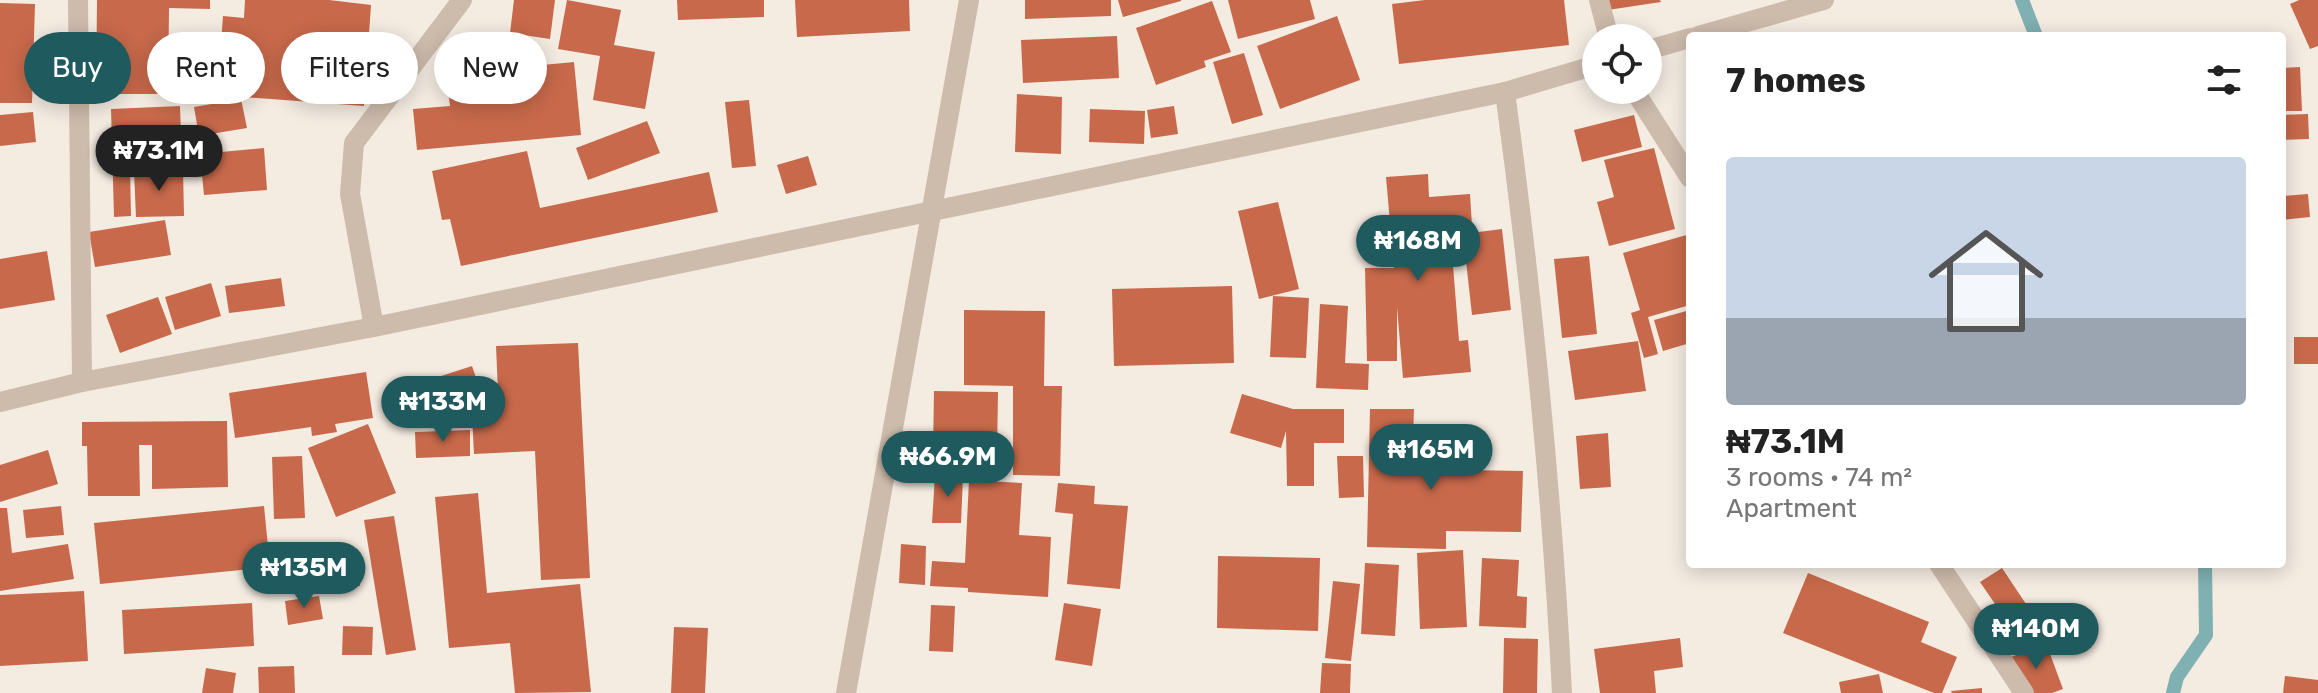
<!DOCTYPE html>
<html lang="en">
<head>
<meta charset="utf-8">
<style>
  :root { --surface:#fff; --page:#f6f6f6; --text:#222; --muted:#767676; --accent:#1f5a5e }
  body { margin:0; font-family:Rubik,sans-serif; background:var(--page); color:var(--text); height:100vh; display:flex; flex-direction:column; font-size:30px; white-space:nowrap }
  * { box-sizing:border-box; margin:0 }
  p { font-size:26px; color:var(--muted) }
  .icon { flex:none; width:44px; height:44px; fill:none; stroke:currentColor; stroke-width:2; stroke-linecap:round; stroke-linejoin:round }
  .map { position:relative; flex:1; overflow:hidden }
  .side { position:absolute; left:1686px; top:32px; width:600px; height:536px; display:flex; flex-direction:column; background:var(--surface); border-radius:8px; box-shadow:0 4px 20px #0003 }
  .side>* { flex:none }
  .banner { position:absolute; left:24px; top:32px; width:760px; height:72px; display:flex; gap:16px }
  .fabs { position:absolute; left:1582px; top:24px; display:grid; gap:16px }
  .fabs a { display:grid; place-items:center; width:80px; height:80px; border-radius:50%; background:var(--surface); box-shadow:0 4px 20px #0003; font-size:40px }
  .price { position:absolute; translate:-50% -68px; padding:0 18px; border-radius:28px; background:var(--accent); color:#fff; font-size:26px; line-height:52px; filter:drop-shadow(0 2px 4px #0008) }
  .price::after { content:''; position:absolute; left:50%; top:48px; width:24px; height:18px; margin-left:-12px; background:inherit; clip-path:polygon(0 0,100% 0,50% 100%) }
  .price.active { background:#222; color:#fff }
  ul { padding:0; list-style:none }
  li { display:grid; align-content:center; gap:16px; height:424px; padding:0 40px }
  li span { display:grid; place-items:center; height:248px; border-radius:8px; color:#555 }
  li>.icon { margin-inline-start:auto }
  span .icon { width:144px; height:144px; fill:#fffc; stroke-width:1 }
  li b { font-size:34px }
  h2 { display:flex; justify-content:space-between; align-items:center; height:96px; padding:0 40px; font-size:34px }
  .pill { padding:0 28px; border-radius:36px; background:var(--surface); box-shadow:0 4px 20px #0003; font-size:28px; line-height:72px }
  .pill.active { background:var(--accent); color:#fff }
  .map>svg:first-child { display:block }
</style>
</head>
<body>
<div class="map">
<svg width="2318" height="693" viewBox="0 0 2318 693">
  <rect width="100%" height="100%" fill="#f4ebe1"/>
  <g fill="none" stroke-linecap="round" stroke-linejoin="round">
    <g stroke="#7fb0b2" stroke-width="14">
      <path d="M2022 0 2036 36"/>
      <path d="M2173 693 2177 677 2206 635 2205 564"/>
    </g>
  </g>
  <g fill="#c8694b">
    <path d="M97 0H210V9L169 8 168 94H96Z"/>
    <path d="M245 0H329L371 5 364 106 217 95 223 16 244 18Z"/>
    <path d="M514 0H555L550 39 510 33Z"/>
    <path d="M567 0 621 10 614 45 655 52 645 109 593 100 600 56 558 49Z"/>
    <path d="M677 0H764V17L678 20Z"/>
    <path d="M795 0H909L910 31 797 37Z"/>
    <path d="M1025 0H1111V16L1025 19Z"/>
    <path d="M1118 0H1181V1L1123 17Z"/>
    <path d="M1228 0H1310L1315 19 1238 39Z"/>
    <path d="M1425 0H1564L1569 45 1399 64 1392 4Z"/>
    <path d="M1599 0H1660L1661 2 1601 11Z"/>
    <path d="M2299 0H2318V46L2310 49 2290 4Z"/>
    <path d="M1212 1 1231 52 1204 61 1206 67 1156 85 1136 28Z"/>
    <path d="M0 3 35 4 32 103H0Z"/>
    <path d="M1337 16 1360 80 1280 109 1257 46Z"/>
    <path d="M1117 36 1119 78 1023 83 1021 40Z"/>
    <path d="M1244 53 1263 115 1232 124 1213 62Z"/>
    <path d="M574 62 581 135 417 150 413 109 450 106 446 74Z"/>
    <path d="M2300 67 2302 111H2282V68Z"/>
    <path d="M1017 94 1062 97 1061 154 1015 152Z"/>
    <path d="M241 99 247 128 199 136 194 107Z"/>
    <path d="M749 100 756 166 732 168 725 102Z"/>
    <path d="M180 106 182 165 130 166 131 216 114 217 111 109Z"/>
    <path d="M1174 106 1178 134 1151 138 1147 110Z"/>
    <path d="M1090 109 1145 111 1144 144 1089 142Z"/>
    <path d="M33 112 36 142 0 146V115Z"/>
    <path d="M2308 114 2309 139 2282 140V115Z"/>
    <path d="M1634 115 1642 147 1582 162 1574 130Z"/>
    <path d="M647 121 660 153 588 180 576 148Z"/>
    <path d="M264 148 267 190 204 195 200 154Z"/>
    <path d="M1654 148 1675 229 1609 246 1597 202 1614 197 1604 160Z"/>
    <path d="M527 151 540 208 709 172 718 212 461 266 450 219 442 220 432 171Z"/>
    <path d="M808 156 817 185 786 194 777 165Z"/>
    <path d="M183 169 184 216 136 217 134 171Z"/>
    <path d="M1428 174 1429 197 1470 194 1472 226 1450 227 1459 341 1468 340 1471 372 1403 378 1397 307V361H1367L1365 268H1394L1386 177Z"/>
    <path d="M2308 194 2310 217 2282 220V196Z"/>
    <path d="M1278 202 1299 289 1259 299 1238 211Z"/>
    <path d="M165 220 171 255 95 267 89 232Z"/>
    <path d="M1502 229 1511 310 1472 315 1463 234Z"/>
    <path d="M1690 234V305L1648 317 1658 354 1644 358 1631 313 1640 310 1623 253Z"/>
    <path d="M47 251 55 300 0 309V259Z"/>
    <path d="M1589 256 1597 334 1562 338 1554 259Z"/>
    <path d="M281 278 285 306 229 313 225 286Z"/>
    <path d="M211 283 221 316 175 330 165 297Z"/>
    <path d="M1232 286 1234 363 1114 366 1112 289Z"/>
    <path d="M1273 296 1309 298 1306 358 1270 357Z"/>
    <path d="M158 297 172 334 120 353 106 315Z"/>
    <path d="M1320 304 1348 306 1345 363 1369 364 1368 390 1316 388Z"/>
    <path d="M964 310 1045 311 1044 386H1062L1060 476 1013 475V386L964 385Z"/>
    <path d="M1690 310V343L1663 351 1654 320Z"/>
    <rect x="2294" y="337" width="24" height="27"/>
    <path d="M1638 341 1646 391 1575 400 1568 351Z"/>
    <path d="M578 343 590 578 541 580 535 451 474 454 472 415 499 414 496 346Z"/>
    <path d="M472 366 483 398 415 420 404 388Z"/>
    <path d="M366 372 373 418 335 424 337 432 312 436 311 427 235 438 229 393Z"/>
    <path d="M934 391 998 392 997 454 933 453Z"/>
    <path d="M1242 394 1293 409H1344V443H1314V486H1287L1286 431 1281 448 1230 433Z"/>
    <path d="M1370 409H1414L1412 469 1523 471 1521 532 1446 531V549L1367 547Z"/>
    <path d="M227 421 228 487 152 489V445H139L140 496H88L87 446H82V422Z"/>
    <path d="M368 424 396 493 336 517 308 448Z"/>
    <path d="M470 430V456L416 458 415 432Z"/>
    <path d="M1608 433 1611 487 1580 489 1576 436Z"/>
    <path d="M48 450 58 484 0 502V465Z"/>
    <path d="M302 456 305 518 274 519 272 457Z"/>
    <path d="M1337 456H1363L1364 497 1339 498Z"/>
    <path d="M935 475 963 476 961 523H932Z"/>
    <path d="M969 480 1022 483 1019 535 1051 537 1048 597 968 592V588L930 586 932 561 965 563Z"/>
    <path d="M1058 483 1095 486 1094 504 1128 506 1120 589 1067 584 1073 514 1055 512Z"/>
    <path d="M478 493 487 593 580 584 591 692 515 693 510 643 449 648 435 497Z"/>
    <path d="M61 506 64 535 26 538 23 510Z"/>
    <path d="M264 506 270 567 100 584 94 523Z"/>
    <path d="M0 508H7L12 553 68 544 74 579 0 591Z"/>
    <path d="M394 516 416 650 386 655 364 520Z"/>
    <path d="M901 544 926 546 925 585 899 583Z"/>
    <path d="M1463 550 1467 627 1420 629 1417 553Z"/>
    <path d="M358 552 360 586 290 589 288 555Z"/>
    <path d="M1218 556 1320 558 1318 631 1217 628Z"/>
    <path d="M1482 558 1519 560 1517 596 1527 597 1526 628 1479 626Z"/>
    <path d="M1365 563 1399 565 1395 636 1361 634Z"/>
    <path d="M2002 568 2042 628 2021 642 1980 582Z"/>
    <path d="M1808 573 1929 622 1921 642 1957 657 1942 693H1934L1783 633Z"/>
    <path d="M1333 581 1360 584 1351 661 1325 658Z"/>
    <path d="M84 591 88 661 0 666V595Z"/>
    <path d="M319 596 323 619 288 625 285 601Z"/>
    <path d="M252 603 254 646 124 654 122 610Z"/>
    <path d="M1064 603 1101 609 1092 666 1055 660Z"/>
    <path d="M931 605 955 606 953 652 929 651Z"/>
    <path d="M343 626 373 627 372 655H342Z"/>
    <path d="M674 627 708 628 705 693H671Z"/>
    <path d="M1504 638 1538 639 1537 693H1503Z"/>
    <path d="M1680 638 1683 667 1654 671 1656 693H1600L1594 649Z"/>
    <path d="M2046 643 2063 689 2052 693H2022L2009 658Z"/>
    <path d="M1322 663 1351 664 1350 693H1320Z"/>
    <path d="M294 666 295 693H259L258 667Z"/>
    <path d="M206 668 236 673 233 693H202Z"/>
    <path d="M1879 674 1883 693H1841L1839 682Z"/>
    <path d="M2285 676 2318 680V693H2283Z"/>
    <path d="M1982 688V693H1952L1951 691Z"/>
  </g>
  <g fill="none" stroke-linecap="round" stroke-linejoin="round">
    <g stroke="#cdbbac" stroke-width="20">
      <path d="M78 0 82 382"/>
      <path d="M1599 0 1609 38"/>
      <path d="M1698 36 1824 0"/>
      <path d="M1648 50 1690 38"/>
      <path d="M1634 90 1690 178"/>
      <path d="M1505 92C1532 292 1552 491 1562 693"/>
      <path d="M374 327 350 194 354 143 462 0"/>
      <path d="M0 402 82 382 374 327 1505 92 1596 65"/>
      <path d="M1939 564 2024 693"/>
      <path d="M846 693 969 0"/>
    </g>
  </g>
</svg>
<div class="fabs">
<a><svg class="icon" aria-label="locate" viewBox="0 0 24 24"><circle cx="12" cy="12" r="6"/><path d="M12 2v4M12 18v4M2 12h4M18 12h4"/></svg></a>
</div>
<b class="price active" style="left:159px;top:193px">₦73.1M</b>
<b class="price" style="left:1418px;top:283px">₦168M</b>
<b class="price" style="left:443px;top:444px">₦133M</b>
<b class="price" style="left:1431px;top:492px">₦165M</b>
<b class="price" style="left:948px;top:499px">₦66.9M</b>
<b class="price" style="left:304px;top:610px">₦135M</b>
<b class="price" style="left:2036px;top:671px">₦140M</b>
<div class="banner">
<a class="pill active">Buy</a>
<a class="pill">Rent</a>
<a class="pill">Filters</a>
<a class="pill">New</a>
</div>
<section class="side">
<h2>7 homes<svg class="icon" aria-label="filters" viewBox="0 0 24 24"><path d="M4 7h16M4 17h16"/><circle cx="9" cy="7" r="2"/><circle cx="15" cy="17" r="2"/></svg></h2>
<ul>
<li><span style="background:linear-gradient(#c9d6e8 65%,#9aa5b1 0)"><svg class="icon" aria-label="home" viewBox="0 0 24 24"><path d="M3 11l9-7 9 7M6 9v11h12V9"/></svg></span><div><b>₦73.1M</b><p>3 rooms · 74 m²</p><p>Apartment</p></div></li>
</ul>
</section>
</div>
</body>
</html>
